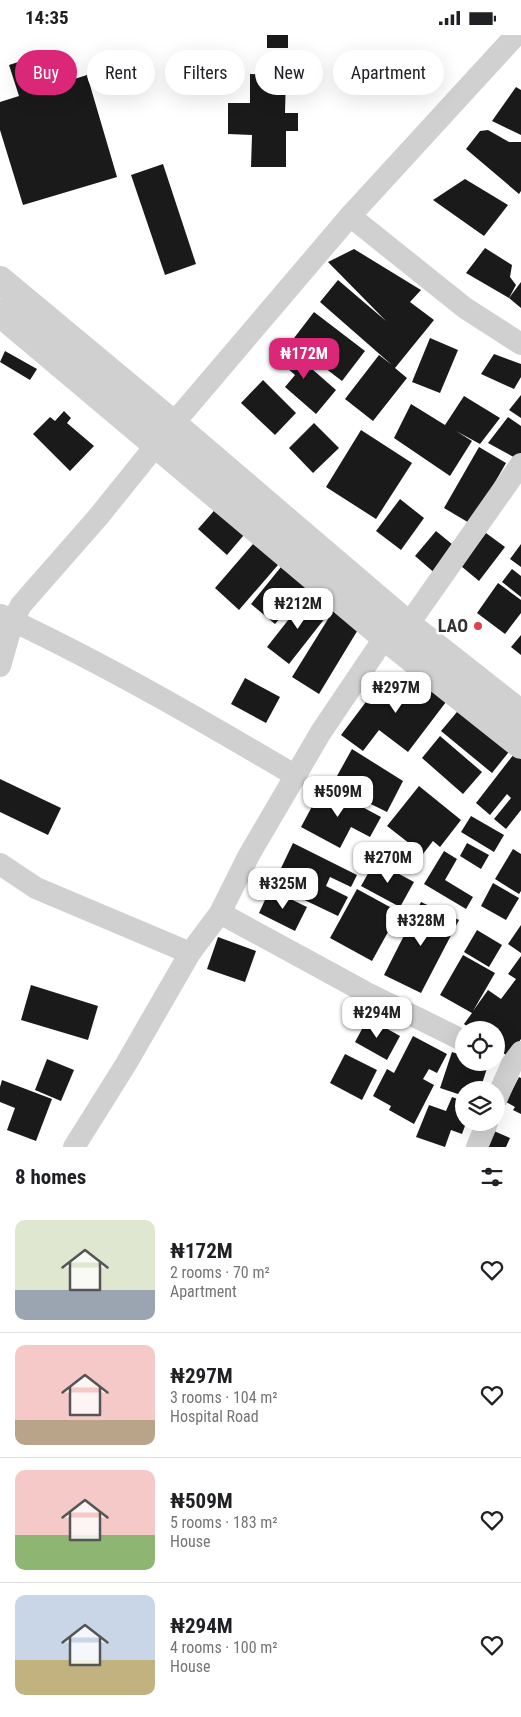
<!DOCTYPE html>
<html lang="en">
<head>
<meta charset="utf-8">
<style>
  :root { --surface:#fff; --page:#f6f6f6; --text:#202124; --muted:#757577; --line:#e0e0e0; --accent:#db2777 }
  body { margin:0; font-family:"Roboto Condensed",sans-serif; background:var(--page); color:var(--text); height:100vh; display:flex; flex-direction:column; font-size:19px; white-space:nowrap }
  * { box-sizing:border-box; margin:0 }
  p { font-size:16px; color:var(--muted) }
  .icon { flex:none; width:28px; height:28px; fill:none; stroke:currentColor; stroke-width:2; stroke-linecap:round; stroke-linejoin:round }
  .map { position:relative; height:1112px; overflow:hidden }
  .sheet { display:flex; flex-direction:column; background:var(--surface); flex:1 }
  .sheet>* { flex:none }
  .hud { position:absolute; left:15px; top:15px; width:491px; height:45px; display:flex; gap:10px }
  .controls { position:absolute; left:455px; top:986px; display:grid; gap:10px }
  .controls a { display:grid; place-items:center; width:50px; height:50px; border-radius:50%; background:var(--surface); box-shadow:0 5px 20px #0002; font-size:25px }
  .price { position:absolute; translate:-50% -42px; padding:0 11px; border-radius:10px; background:#fff; color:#222; font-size:16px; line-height:32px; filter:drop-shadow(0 1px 2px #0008) }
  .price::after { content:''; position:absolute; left:50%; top:30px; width:15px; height:11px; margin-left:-8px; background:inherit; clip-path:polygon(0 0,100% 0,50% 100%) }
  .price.current { background:var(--accent); color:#fff }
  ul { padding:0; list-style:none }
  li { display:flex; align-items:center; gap:15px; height:125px; padding:0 15px }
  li+li { border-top:1px solid var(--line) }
  li span { display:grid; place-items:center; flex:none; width:140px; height:100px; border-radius:10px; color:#555 }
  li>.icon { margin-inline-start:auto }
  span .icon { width:60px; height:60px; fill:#fffc; stroke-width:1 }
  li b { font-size:21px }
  h2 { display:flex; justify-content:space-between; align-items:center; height:60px; padding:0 15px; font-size:21px }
  .pill { padding:0 18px; border-radius:22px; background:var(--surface); box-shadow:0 5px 20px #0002; font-size:18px; line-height:45px }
  .pill.current { background:var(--accent); color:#fff }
  .status { display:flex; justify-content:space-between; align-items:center; height:35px; padding:0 25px; background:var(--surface); direction:ltr }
  .status svg { height:14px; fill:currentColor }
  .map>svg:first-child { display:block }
</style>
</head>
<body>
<div class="status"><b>14:35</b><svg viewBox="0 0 49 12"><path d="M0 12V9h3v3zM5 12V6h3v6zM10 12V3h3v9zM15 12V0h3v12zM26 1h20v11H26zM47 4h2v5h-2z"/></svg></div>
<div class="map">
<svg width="521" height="1112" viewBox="0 0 521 1112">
  <rect width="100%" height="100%" fill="#fff"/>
  <g fill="#1a1a1a">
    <rect x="267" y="0" width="21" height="13"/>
    <path d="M40 20 49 52 87 40 117 142 23 170 0 95V67L19 61 9 30Z"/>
    <path d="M250 39 286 40 285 78H298V96H286V132H251L252 100 228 99V68H250Z"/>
    <path d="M516 52 521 55V100L492 86Z"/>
    <path d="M488 95 509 107H521V156L519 159 466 114 480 96Z"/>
    <path d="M163 129 196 229 165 240 131 140Z"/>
    <path d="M465 144 508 170 484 201 433 165Z"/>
    <path d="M485 213 512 230 510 242 516 250 509 263 466 238Z"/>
    <path d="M354 214 421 255 410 267 434 285 395 333 407 343 373 386 345 364 379 320 392 330 320 267 338 245 386 286 328 227Z"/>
    <path d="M521 247V273L509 263Z"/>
    <path d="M314 277 365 316 342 346 291 307Z"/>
    <path d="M430 303 458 315 440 358 412 347Z"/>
    <path d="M280 306 336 355 316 379 285 352 295 340 270 318Z"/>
    <path d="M5 316 37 334 30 345 0 327Z"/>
    <path d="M494 319 521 329V342L514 354 481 339Z"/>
    <path d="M263 345 296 378 275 400 241 368Z"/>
    <path d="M521 360V383L509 375Z"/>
    <path d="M464 361 500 383 480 409 456 396 472 406 450 441 394 403 411 369 445 390Z"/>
    <path d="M64 376 71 383 67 388 94 411 70 436 33 399 50 382 55 386Z"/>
    <path d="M508 382 521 391V421L519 425 488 408Z"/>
    <path d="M314 388 339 413 313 438 289 413Z"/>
    <path d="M361 395 412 428 376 484 326 452Z"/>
    <path d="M479 412 506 428 471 489 444 473Z"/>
    <path d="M400 464 424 483 401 515 376 496Z"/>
    <path d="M220 469 249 494 227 520 198 494Z"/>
    <path d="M436 496 458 514 437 540 415 521Z"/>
    <path d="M486 498 505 512 479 546 461 531Z"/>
    <path d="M260 501 284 523 239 575 215 553Z"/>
    <path d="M521 509V532L510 524Z"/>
    <path d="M285 527 309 548 275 589 251 569Z"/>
    <path d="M512 534 521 541V562L502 547Z"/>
    <path d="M498 548 521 565V578L505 599 477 578Z"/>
    <path d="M307 561 329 578 289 629 267 612Z"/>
    <path d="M333 576 359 593 319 659 292 642Z"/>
    <path d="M521 600V620L511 612Z"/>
    <path d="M421 641 449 663 408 717 379 695 363 716 341 700 384 643 407 660Z"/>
    <path d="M245 643 280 662 266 688 231 669Z"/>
    <path d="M462 671 512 713 492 738 441 696Z"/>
    <path d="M440 701 482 737 463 759 422 723Z"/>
    <path d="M352 714 403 746 387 777 332 750Z"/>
    <path d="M517 715 521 718V775L506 794 494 784 511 763 507 759 490 780 476 768Z"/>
    <path d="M0 744 61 773 48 800 0 777Z"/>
    <path d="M323 751 381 782 370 802 351 792 340 813 301 792Z"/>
    <path d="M419 751 461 785 440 812 433 806 423 819 387 791Z"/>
    <path d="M471 781 504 800 494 817 461 797Z"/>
    <path d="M293 808 357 840 351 852 330 842 326 851 348 862 338 881 273 850Z"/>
    <path d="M467 808 489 820 481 834 460 821Z"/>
    <path d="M513 814 521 819V856L519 859 495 844Z"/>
    <path d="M444 816 457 824 445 845 473 862 466 874 424 849Z"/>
    <path d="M375 826 414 847 400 872 361 851Z"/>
    <path d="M493 848 519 863 506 885 481 871Z"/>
    <path d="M270 854 307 872 295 896 259 878Z"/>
    <path d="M357 854 399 877 372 926 330 903Z"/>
    <path d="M421 867 459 885 421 958 384 940Z"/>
    <path d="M521 890V918L508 909Z"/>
    <path d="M477 895 502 910 489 932 464 917Z"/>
    <path d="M218 902 256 916 245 947 207 934Z"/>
    <path d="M463 920 495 938 473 976 488 955 501 964 516 944 508 939 521 921V1004L509 1022 496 1013V995H472L464 989 472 978 440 960Z"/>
    <path d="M31 950 98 971 88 1005 21 985Z"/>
    <path d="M368 983 400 1001 387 1025 355 1007Z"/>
    <path d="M413 1001 447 1019 437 1038 429 1034 423 1044 434 1050 414 1089 389 1075 391 1071 373 1061 387 1034 394 1038Z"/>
    <path d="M452 1017 464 1021V1028H481L488 1030 480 1055H464V1061L440 1053Z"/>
    <path d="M345 1019 377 1035 362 1065 330 1048Z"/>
    <path d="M47 1024 74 1035 61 1066 35 1055Z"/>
    <path d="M519 1042 521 1043V1079L513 1075 515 1072 506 1067Z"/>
    <path d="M2 1045 52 1064 36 1106 7 1095 15 1073 0 1067V1052Z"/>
    <path d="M452 1062 463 1066 459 1075 464 1077V1088H466L462 1099 451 1095 445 1112 416 1102 429 1070 446 1076Z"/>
    <path d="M494 1096 510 1103 506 1112H488Z"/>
  </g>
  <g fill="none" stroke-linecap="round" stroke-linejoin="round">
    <g stroke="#d0d0d0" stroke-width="22">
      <path d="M350 181 465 273 521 309"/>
      <path d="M408 590 521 429"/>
      <path d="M0 631 13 586 1 580"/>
      <path d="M296 741C203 686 110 632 13 586L21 570 99 481 173 389 350 181 516 0"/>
      <path d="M0 829 36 853 190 918"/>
      <path d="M220 878 365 957 464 1006"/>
      <path d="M496 1065 512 1029 521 1017"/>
      <path d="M74 1112 126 1029 190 918 220 878 249 820 321 697 385 602"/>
      <path d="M477 1112 487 1088"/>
    </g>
    <g stroke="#d0d0d0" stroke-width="28">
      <path d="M0 245 173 389 408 590 521 679"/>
      <path d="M0 278 385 602 521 710"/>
    </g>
  </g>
  <circle fill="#dd4253" stroke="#fff" stroke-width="2" cx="478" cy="591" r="5"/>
  <g text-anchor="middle" stroke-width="5" stroke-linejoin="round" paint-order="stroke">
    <g font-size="18" font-weight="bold" fill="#333" stroke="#fff" text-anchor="end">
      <text x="468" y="597">LAO</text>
    </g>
  </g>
</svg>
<div class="controls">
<a><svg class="icon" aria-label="locate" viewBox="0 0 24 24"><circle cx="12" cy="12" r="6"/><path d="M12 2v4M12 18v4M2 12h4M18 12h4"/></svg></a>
<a><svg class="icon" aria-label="layers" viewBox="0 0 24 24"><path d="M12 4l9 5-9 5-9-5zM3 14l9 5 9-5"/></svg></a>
</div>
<b class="price current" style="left:304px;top:345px">₦172M</b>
<b class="price" style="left:298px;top:595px">₦212M</b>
<b class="price" style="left:396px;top:679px">₦297M</b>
<b class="price" style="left:338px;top:783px">₦509M</b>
<b class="price" style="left:388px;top:849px">₦270M</b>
<b class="price" style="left:283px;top:875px">₦325M</b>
<b class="price" style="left:421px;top:912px">₦328M</b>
<b class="price" style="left:377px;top:1004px">₦294M</b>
<div class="hud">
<a class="pill current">Buy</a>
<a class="pill">Rent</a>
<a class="pill">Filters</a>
<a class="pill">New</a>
<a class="pill">Apartment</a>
</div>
</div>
<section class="sheet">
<h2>8 homes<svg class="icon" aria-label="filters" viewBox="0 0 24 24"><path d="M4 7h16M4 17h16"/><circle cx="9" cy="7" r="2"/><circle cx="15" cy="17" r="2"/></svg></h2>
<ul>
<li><span style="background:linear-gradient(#dfe7d0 70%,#9aa5b1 0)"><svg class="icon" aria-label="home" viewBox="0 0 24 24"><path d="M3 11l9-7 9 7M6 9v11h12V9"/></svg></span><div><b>₦172M</b><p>2 rooms · 70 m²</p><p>Apartment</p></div><svg class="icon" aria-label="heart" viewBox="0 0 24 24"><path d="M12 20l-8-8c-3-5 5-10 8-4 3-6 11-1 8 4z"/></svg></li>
<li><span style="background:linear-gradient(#f6c9c9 75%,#b9a48a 0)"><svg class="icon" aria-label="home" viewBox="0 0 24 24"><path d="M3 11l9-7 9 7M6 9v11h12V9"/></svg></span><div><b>₦297M</b><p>3 rooms · 104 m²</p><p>Hospital Road</p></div><svg class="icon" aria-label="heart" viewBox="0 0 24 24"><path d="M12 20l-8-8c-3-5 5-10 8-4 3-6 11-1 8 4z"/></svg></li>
<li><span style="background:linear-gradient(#f6c9c9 65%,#8fb573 0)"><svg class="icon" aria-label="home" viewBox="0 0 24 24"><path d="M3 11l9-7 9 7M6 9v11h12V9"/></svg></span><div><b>₦509M</b><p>5 rooms · 183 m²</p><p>House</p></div><svg class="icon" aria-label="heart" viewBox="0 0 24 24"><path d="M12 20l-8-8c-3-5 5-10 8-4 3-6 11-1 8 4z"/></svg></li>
<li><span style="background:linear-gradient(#c9d6e8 65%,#c2b280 0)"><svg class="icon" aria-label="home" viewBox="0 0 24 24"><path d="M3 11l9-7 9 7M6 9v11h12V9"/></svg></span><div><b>₦294M</b><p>4 rooms · 100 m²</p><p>House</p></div><svg class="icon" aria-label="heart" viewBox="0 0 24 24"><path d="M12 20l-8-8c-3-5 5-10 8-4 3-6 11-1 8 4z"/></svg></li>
</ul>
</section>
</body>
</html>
